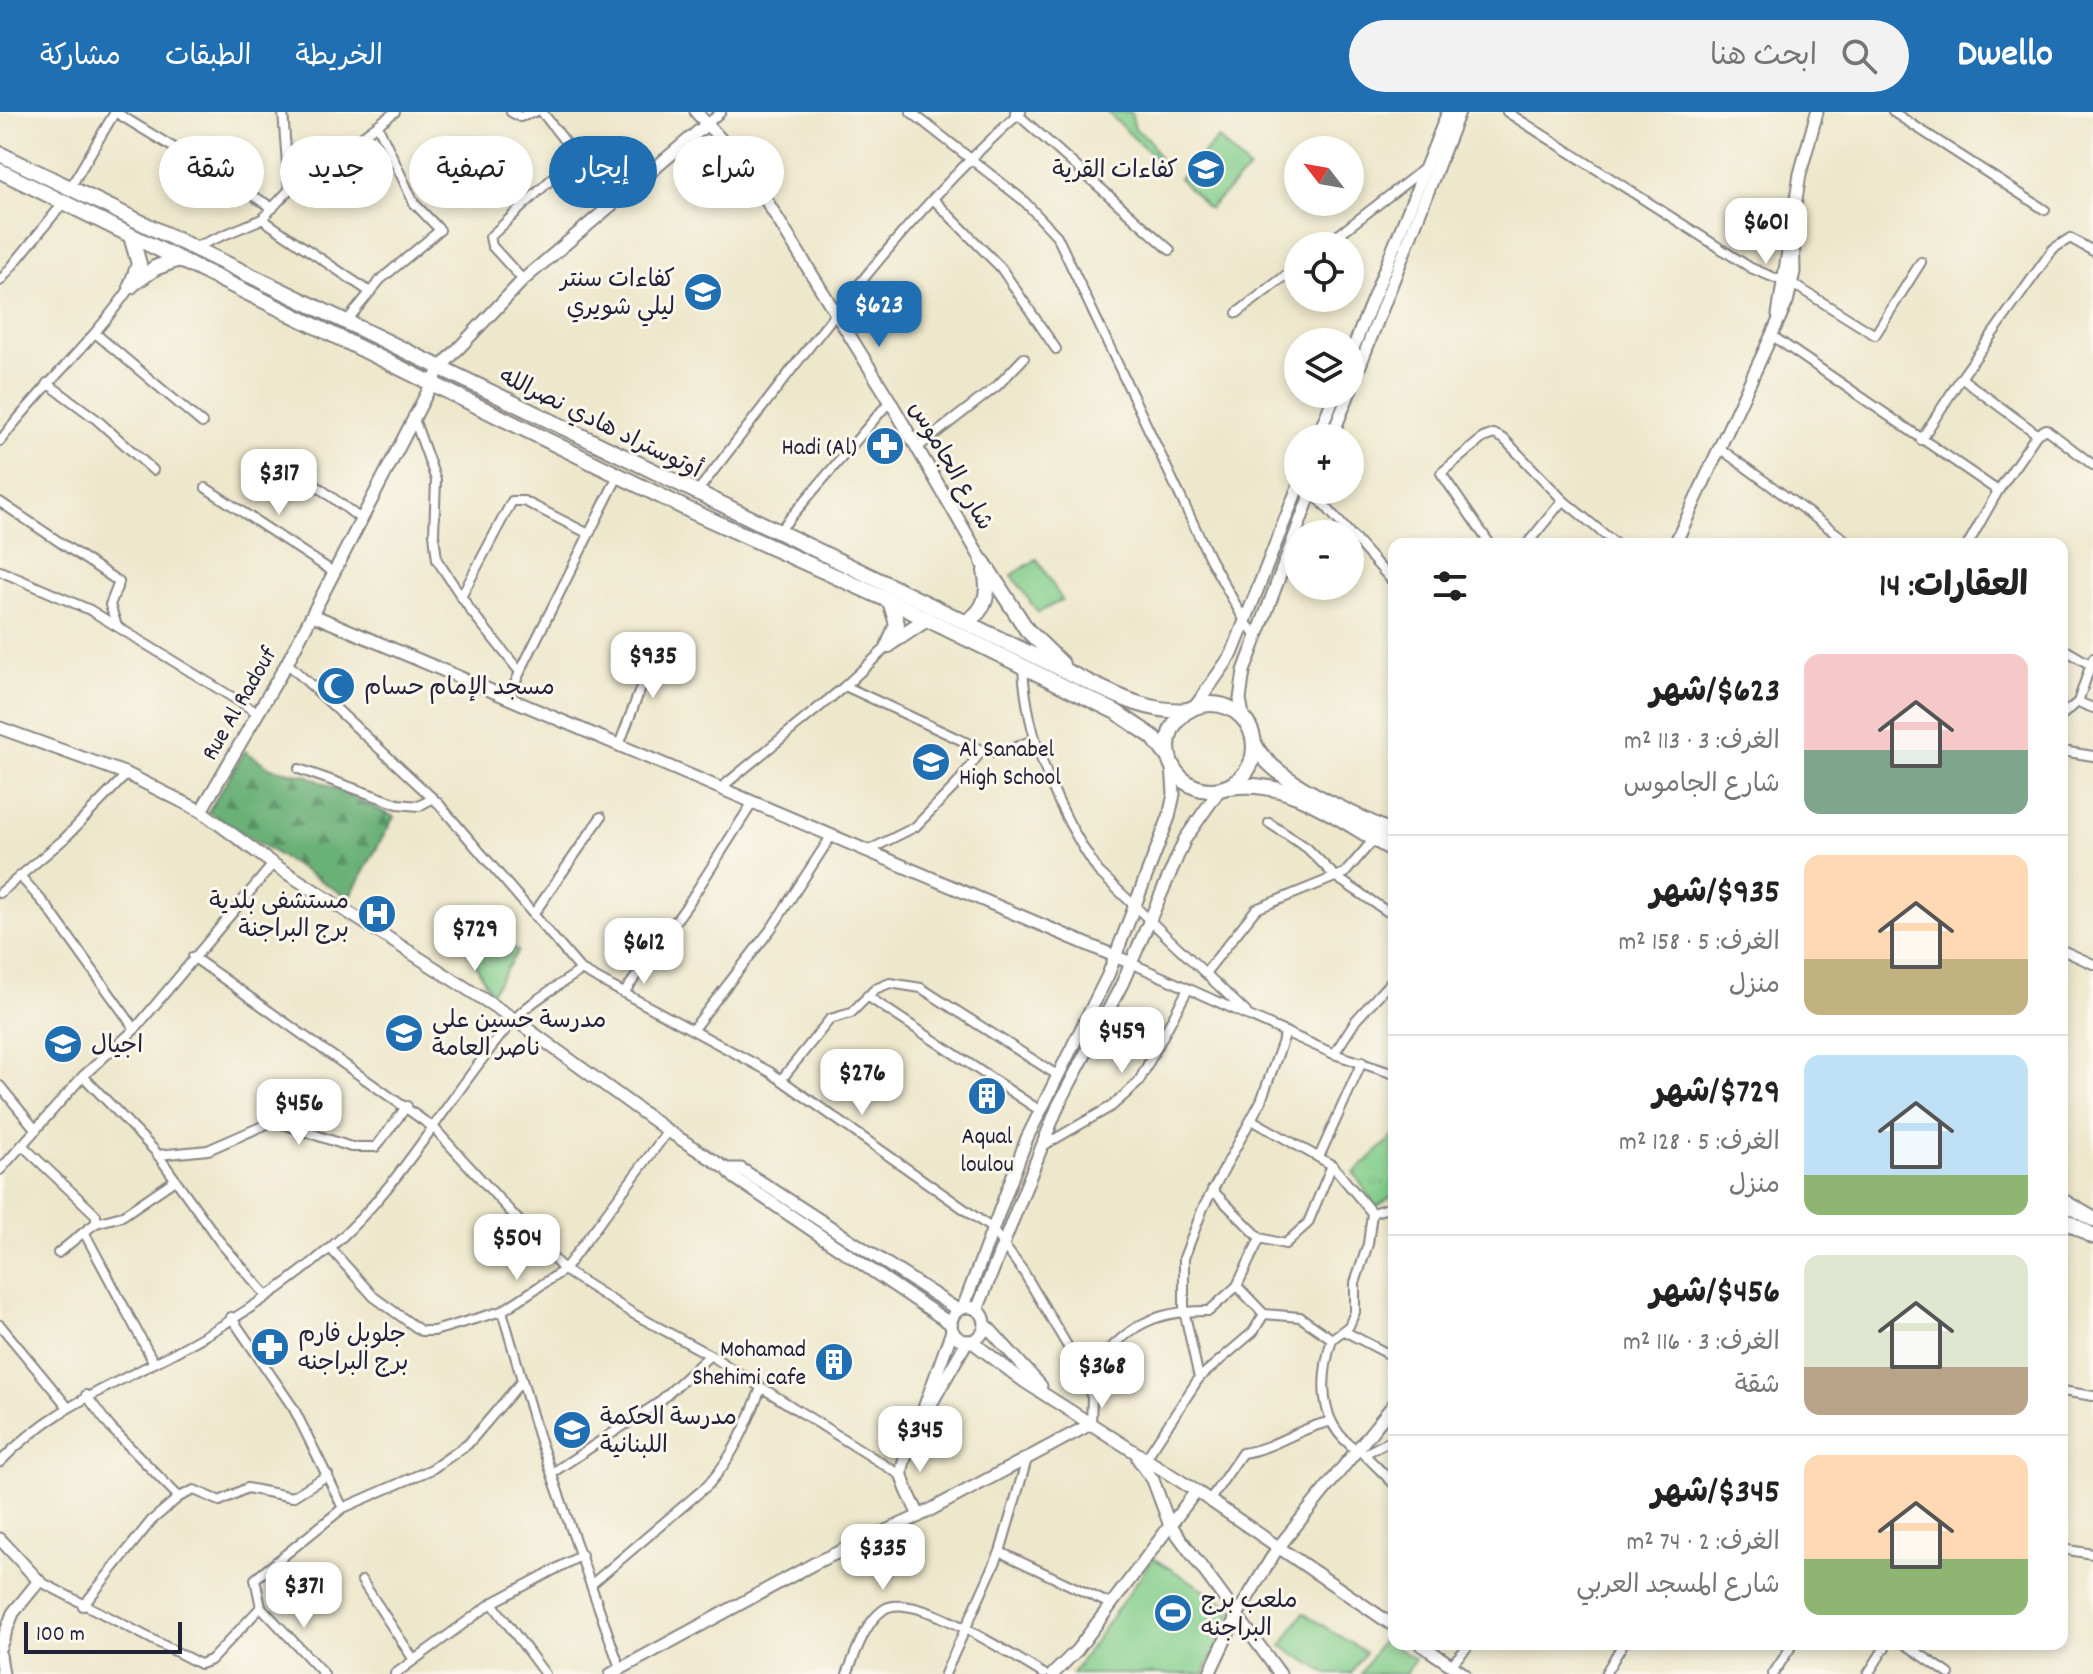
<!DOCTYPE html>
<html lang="ar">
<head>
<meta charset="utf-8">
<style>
  :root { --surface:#fff; --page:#f2f2f2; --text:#222; --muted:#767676; --line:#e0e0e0; --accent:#1f6fb2 }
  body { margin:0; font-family:Dekko,"Playpen Sans Arabic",sans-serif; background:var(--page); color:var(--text); direction:rtl; height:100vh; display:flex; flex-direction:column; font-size:30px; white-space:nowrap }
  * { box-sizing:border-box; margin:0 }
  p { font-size:26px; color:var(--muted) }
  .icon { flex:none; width:44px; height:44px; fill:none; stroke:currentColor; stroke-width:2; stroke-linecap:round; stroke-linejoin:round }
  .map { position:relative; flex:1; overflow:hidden; direction:ltr }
  .sheet { position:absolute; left:1388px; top:426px; width:680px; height:1112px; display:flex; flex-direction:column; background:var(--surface); border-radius:16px; box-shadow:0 4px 12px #0003; direction:rtl }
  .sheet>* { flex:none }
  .guide { position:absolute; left:24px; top:24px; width:760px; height:72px; direction:rtl; display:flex; gap:16px }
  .needle { width:52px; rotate:301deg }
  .fabs { position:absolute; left:1284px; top:24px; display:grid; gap:16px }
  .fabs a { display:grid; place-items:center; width:80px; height:80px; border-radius:50%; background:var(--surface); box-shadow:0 4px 12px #0003; font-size:40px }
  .scale { position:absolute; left:24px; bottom:20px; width:158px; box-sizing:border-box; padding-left:8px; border:4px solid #22223b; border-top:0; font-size:22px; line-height:28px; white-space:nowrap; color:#22223b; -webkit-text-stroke:6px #fbf7ec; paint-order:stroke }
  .price { position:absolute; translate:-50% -68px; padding:0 18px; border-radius:16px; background:#fff; color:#222; font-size:26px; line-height:52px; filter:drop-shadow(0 2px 4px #0008) }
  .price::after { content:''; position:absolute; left:50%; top:48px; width:24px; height:18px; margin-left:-12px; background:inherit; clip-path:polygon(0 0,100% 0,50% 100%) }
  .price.current { background:var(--accent); color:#fff }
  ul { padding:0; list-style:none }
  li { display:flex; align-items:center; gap:24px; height:200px; padding:0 40px }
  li+li { border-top:2px solid var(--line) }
  li span { display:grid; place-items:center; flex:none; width:224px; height:160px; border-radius:16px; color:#555 }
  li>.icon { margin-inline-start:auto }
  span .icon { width:96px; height:96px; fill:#fffc; stroke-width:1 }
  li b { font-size:34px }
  h2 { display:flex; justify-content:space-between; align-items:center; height:96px; padding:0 40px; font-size:34px }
  .pill { padding:0 28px; border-radius:36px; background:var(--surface); box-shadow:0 4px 12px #0003; font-size:28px; line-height:72px }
  .pill.current { background:var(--accent); color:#fff }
  header { display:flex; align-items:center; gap:48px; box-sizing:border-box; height:112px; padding:0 40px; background:var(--accent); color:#fff }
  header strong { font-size:38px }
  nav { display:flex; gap:44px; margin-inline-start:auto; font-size:28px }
  .search { width:560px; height:72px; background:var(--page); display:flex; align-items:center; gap:20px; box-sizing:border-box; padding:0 28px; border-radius:44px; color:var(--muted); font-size:30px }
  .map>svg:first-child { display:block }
</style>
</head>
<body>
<header>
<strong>Dwello</strong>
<div class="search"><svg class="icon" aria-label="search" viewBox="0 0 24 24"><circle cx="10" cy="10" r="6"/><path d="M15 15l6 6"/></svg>ابحث هنا</div>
<nav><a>الخريطة</a><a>الطبقات</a><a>مشاركة</a></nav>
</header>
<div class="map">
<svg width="2093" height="1562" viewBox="0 0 2093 1562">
  <defs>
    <pattern id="forest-firs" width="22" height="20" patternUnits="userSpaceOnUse" patternTransform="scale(2)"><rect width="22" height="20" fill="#6ab178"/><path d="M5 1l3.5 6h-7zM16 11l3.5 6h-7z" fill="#579064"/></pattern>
    <pattern id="park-tufts" width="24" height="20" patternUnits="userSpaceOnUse" patternTransform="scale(2)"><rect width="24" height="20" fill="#83ce8c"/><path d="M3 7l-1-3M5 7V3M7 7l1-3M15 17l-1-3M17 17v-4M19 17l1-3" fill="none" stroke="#71b17a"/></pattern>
  </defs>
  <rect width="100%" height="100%" fill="#fbf7ec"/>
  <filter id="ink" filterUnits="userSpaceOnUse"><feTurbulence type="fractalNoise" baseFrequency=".0125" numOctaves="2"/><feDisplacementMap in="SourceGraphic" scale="16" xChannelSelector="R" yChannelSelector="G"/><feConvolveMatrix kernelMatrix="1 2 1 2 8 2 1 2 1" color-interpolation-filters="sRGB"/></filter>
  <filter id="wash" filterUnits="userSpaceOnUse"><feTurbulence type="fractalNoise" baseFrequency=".006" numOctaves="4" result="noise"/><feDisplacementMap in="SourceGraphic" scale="32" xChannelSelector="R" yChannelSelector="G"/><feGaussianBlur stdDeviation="1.8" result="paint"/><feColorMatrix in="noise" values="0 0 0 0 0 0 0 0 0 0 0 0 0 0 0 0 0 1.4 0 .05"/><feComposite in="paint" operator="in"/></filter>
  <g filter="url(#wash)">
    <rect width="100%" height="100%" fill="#ede7cb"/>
    <path fill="url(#forest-firs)" stroke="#466a5a" stroke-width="2" d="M245 639 271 656 308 664 394 705 349 786 208 700Z"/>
    <g fill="url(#park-tufts)" stroke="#527864" stroke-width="2">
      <path d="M475 812 518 839 491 881 459 822Z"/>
      <path d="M1394 1024V1083L1376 1095 1354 1061Z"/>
    </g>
    <g fill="#83ce8c" stroke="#527864" stroke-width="2">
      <path d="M1107 0H1131L1135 17 1149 27 1164 55Z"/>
      <path d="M1218 26 1249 57 1209 97 1179 66Z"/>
      <path d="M1037 447 1062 488 1038 501 1012 463Z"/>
      <path d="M1153 1446 1234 1496 1204 1562H1072Z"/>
      <path d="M1303 1501 1365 1540 1351 1562H1328L1282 1534Z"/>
      <path d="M1383 1527 1415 1547 1406 1562H1361Z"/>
    </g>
  </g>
  <g filter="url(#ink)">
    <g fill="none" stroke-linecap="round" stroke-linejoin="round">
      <defs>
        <g id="minor">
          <path d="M115 0 273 96"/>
          <path d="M283 0 289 78"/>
          <path d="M511 0 520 5 535 0"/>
          <path d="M542 0 613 91"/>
          <path d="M911 0 1023 88 1057 124 1210 447 1246 511 1257 524"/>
          <path d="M1015 0 1170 138"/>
          <path d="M1507 0 1751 156 1801 177 1875 223 1921 150"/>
          <path d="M1893 0 2045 98"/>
          <path d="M707 12 721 0"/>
          <path d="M70 76 115 0"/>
          <path d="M933 87 1001 156 1056 237"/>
          <path d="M262 107 370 180"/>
          <path d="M1324 134 1425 56"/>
          <path d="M193 136 262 107 289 78 395 0"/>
          <path d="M523 168 492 134 490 125 577 43"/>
          <path d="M0 169 64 90"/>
          <path d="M1237 201 1298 154"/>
          <path d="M346 210 380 168 440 118 414 91 378 14"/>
          <path d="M95 221 202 311"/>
          <path d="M1771 223 1998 379 2037 322 2046 317 2093 353"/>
          <path d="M1961 266 2037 322"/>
          <path d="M47 271 96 307 153 358"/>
          <path d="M413 304 436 368 434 422 437 448 471 499 520 560 508 587"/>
          <path d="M1921 328 1961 266 2053 137 2070 126 2093 139"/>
          <path d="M0 329C41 275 93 230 131 174"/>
          <path d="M917 336 997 274 1024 246"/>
          <path d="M1722 338 1851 432"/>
          <path d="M277 344 362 408"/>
          <path d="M206 376 335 461"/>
          <path d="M1311 378 1394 471"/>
          <path d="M696 381C799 251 896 110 1021 0"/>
          <path d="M0 390 119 470 110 493 117 514"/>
          <path d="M779 419 890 289"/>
          <path d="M1490 432 1441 361 1483 326 1494 322 1504 327 1563 388 1616 432"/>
          <path d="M1527 432 1563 388"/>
          <path d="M1968 432 1998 379"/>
          <path d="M0 459 90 498 258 601"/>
          <path d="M461 485 512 389H524L589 422"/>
          <path d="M2062 536 2091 553"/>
          <path d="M287 551 439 692 581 858 770 960 991 1116 1023 1159 1084 1262 1092 1286 1091 1312"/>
          <path d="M1023 556C1027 628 1058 700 1098 759L1246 900"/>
          <path d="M520 560 618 364"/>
          <path d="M845 574 982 638 1002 641 1035 627"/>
          <path d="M2078 590 2093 596"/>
          <path d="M2062 603 2078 590 2093 546"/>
          <path d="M619 633 657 533"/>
          <path d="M2062 639 2093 644"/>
          <path d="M299 657 398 692 419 694 433 686"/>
          <path d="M722 675 845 574 889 533"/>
          <path d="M1269 711 1307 736 1336 765 1388 800"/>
          <path d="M867 739 915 715 957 672 982 638"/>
          <path d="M20 764 48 796 135 917"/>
          <path d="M0 781 64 727 127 662"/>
          <path d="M535 800 601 705"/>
          <path d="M2062 838 2093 852"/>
          <path d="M193 845 434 1016 564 1158 632 1201 710 1243 902 1364"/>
          <path d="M1131 851 1334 942 1394 962"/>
          <path d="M1206 860 1256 797 1345 761 1374 727"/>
          <path d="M624 881 688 792 753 690"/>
          <path d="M867 884 1039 998"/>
          <path d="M693 917 771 817 830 726"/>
          <path d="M1334 942 1356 908 1394 866"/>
          <path d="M83 964 155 1039 220 1130 267 1184"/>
          <path d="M781 968 830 907 851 901 875 877 890 871 921 876 1057 963"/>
          <path d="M0 974 36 1018"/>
          <path d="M1252 1008 1332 1053 1372 1101 1368 1132 1355 1171V1200L1349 1214 1332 1227C1319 1270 1318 1318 1364 1342L1394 1327"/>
          <path d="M22 1033 96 1103V1111"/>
          <path d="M1041 1035 1112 994 1138 971 1188 877"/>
          <path d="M158 1043 208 1038 274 1009 351 1035H376L407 994"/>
          <path d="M1319 1045 1362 950"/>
          <path d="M1332 1053 1308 1111 1285 1132 1260 1126 1237 1174 1264 1202 1300 1205 1332 1227"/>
          <path d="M0 1058 83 964 135 917 273 752"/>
          <path d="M1212 1078 1260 1126"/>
          <path d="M1372 1101 1394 1094"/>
          <path d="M84 1120 96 1111 122 1104 175 1068"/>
          <path d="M330 1136 374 1185 421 1219H434L502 1199 564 1158 668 1019"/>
          <path d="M58 1141 84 1120 154 1251"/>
          <path d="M502 1199 538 1323 620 1556"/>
          <path d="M231 1205 294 1297 343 1396"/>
          <path d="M0 1213 67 1294"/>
          <path d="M1344 1219 1394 1245"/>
          <path d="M1084 1262C1128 1219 1144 1198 1209 1199L1237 1174"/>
          <path d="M1199 1266 1184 1198V1146L1203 1096 1261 989 1286 920"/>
          <path d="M2062 1279 2093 1284"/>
          <path d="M1364 1342 1394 1372"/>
          <path d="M1145 1348 1199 1266 1253 1220 1264 1202"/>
          <path d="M0 1350C54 1294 113 1274 179 1238 231 1210 285 1175 330 1136 404 1072 449 982 513 909 530 889 559 874 581 858"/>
          <path d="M552 1361 658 1291 710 1243"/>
          <path d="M179 1385 194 1378 220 1389 247 1376 292 1385 328 1363"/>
          <path d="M1209 1389 1242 1341C1274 1337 1298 1316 1329 1310"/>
          <path d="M2062 1437 2093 1442"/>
          <path d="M1000 1440 1110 1492"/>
          <path d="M39 1469 200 1552 211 1548 261 1495"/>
          <path d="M362 1469 414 1548"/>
          <path d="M593 1471 708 1373C734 1344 747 1312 761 1276"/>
          <path d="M492 1491 545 1562"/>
          <path d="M83 1494 151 1409 179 1385 110 1315 86 1283"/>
          <path d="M1905 1532 1949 1562"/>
          <path d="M1451 1553 1470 1532"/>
          <path d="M324 1562 261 1495 255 1467 343 1396 432 1357 468 1332 521 1270"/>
          <path d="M395 1562 492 1491 582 1443"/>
          <path d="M847 1562C856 1541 864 1512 883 1498 912 1476 1014 1545 1044 1562"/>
          <path d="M945 1562 1000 1440 1027 1347"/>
          <path d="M1605 1562 1623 1532"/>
          <path d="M1773 1562 1793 1532"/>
          <path d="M1868 1562 1887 1532"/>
        </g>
        <g id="tertiary">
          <path d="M696 0 745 54 890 289 983 450"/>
          <path d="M1778 203 1800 62 1817 0"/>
          <path d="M1350 244 1448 0"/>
          <path d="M1350 279 1459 0"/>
          <path d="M1317 326 1335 282"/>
          <path d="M1331 326 1349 282"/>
          <path d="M1675 432 1787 190 1794 160 1793 109"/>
          <path d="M313 503 1131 851"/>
          <path d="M1195 595 1232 542 1298 375"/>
          <path d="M1244 609 1240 587 1244 559 1312 378"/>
          <path d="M0 616 127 662 201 699 273 752 514 907 668 1019 727 1057 735 1066 951 1212"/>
          <path d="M201 699 287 551 440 256 523 168 707 12"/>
          <path d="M727 1057H741L958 1198"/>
          <circle cx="968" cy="1212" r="17"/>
          <path d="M963 1196 1027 1026 1108 863 1169 705 1174 682 1172 653"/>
          <path d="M977 1198 1058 994 1122 872 1185 727 1220 677"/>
          <path d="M985 1212 1041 1274"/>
          <path d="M971 1229 1025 1270 1196 1379 1394 1514"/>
          <path d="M920 1307 952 1219"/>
          <path d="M1138 1347 1153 1368 1169 1411 1280 1562"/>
          <path d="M919 1404C914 1391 904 1376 902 1363 899 1340 954 1254 967 1229"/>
          <path d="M0 1427 39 1469 13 1501 0 1535"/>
          <path d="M1420 1532 1464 1562"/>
          <path d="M0 1543 3 1562"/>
          <path d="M611 1562 819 1449 919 1404 1091 1312"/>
          <path d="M1053 1562 1077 1538 1196 1379"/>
          <path d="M1209 1562 1237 1503 1277 1437 1394 1292"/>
        </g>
        <g id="trunk">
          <path d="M0 42 1074 563C1112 581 1147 602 1189 598"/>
          <path d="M0 59 691 399 890 489 1116 600 1153 625 1169 646"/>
          <path d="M134 171 155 156 176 148"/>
          <path d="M131 174 139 152 131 124"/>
          <path d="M983 450 1027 518 1062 552"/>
          <path d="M966 510C986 499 990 480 985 459"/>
          <path d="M889 532 927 507"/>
          <path d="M889 533 897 512 890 489"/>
          <circle cx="1211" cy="635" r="43"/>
          <path d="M1254 631C1272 671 1356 702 1394 722"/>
          <path d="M1230 675C1291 665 1343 711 1394 738"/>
          <path d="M2062 1089 2093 1107"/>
          <path d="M2062 1107 2093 1124"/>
        </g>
      </defs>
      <use href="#minor" stroke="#888483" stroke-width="12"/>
      <use href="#tertiary" stroke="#888483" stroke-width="15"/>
      <use href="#trunk" stroke="#888483" stroke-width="18"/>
      <use href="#minor" stroke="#fff" stroke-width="8"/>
      <use href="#tertiary" stroke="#fff" stroke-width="11"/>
      <use href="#trunk" stroke="#fff" stroke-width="14"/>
    </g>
  </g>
  <defs>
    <symbol id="school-disc" viewBox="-11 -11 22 22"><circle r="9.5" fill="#1f6fb2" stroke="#fbf7ec"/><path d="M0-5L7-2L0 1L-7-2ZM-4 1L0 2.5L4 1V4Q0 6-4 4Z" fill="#fff"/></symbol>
    <symbol id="pharmacy-disc" viewBox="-11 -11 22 22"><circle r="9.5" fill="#1f6fb2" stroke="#fbf7ec"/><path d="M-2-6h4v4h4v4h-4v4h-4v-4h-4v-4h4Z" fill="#fff"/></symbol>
    <symbol id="mosque-disc" viewBox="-11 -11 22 22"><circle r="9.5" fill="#1f6fb2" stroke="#fbf7ec"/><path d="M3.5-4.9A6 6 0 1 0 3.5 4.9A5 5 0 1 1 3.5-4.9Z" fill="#fff"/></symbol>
    <symbol id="hospital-disc" viewBox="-11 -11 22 22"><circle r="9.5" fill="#1f6fb2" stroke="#fbf7ec"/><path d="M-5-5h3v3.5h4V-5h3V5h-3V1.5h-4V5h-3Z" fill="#fff"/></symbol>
    <symbol id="building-disc" viewBox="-11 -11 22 22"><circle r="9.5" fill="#1f6fb2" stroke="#fbf7ec"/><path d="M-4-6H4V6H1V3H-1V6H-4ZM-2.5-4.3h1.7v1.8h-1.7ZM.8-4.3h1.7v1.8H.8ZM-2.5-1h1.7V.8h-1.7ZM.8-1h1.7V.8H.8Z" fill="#fff"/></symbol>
    <symbol id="stadium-disc" viewBox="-11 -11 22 22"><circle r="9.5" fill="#1f6fb2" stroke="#fbf7ec"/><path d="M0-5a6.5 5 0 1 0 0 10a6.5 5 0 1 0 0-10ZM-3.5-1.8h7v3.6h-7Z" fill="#fff"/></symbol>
  </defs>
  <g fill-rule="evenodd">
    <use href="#school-disc" x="1184" y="35" width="44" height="44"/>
    <use href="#school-disc" x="681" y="158" width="44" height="44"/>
    <use href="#pharmacy-disc" x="863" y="312" width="44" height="44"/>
    <use href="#mosque-disc" x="314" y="552" width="44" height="44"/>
    <use href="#school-disc" x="909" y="628" width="44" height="44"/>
    <use href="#hospital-disc" x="355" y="780" width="44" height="44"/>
    <use href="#school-disc" x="382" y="899" width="44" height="44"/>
    <use href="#school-disc" x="41" y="910" width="44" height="44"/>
    <use href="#building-disc" x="965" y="962" width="44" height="44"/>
    <use href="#pharmacy-disc" x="248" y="1213" width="44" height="44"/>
    <use href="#building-disc" x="812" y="1228" width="44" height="44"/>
    <use href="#school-disc" x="550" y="1296" width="44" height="44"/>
    <use href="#stadium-disc" x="1151" y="1479" width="44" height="44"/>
  </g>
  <g text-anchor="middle" stroke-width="6" stroke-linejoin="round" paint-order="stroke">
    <g font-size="24" fill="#22223b" stroke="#fbf7ec" text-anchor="start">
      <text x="1178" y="65" text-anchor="end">كفاءات القرية</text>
      <text x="675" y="174" text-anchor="end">كفاءات سنتر<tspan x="675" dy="28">ليلي شويري</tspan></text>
      <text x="857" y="342" text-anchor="end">Hadi (Al)</text>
      <text x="364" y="582">مسجد الإمام حسام</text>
      <text x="959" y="644">Al Sanabel<tspan x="959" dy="28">High School</tspan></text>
      <text x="349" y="796" text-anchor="end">مستشفی بلدیة<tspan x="349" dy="28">برج البراجنة</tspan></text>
      <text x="432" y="915">مدرسة حسين علي<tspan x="432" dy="28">ناصر العامة</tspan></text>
      <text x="91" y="940">اجيال</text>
      <text x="987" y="1031" text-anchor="middle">Aqual<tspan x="987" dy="28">loulou</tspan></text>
      <text x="298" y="1229">جلوبل فارم<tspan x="298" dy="28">برج البراجنه</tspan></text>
      <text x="806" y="1244" text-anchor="end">Mohamad<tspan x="806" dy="28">Shehimi cafe</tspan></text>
      <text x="600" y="1312">مدرسة الحكمة<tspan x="600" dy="28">اللبنانية</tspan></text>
      <text x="1201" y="1495">ملعب برج<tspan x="1201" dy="28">البراجنه</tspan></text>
    </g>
    <g font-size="24" fill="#22223b" stroke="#fbf7ec">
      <text transform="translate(601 310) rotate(26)" y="8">أوتوستراد هادي نصرالله</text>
      <text transform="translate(952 353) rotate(60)" y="8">شارع الجاموس</text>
      <text transform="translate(238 591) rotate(-60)" y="8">Rue Al Radouf</text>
    </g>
  </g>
</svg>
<div class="fabs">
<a><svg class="needle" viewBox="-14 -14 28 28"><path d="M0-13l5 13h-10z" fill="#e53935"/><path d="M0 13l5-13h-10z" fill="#767676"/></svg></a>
<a><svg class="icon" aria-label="locate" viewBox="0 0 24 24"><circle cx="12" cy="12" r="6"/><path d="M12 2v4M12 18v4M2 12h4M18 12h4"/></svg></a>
<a><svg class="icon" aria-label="layers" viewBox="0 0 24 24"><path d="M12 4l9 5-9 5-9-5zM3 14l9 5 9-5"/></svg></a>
<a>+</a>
<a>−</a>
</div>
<div class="scale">100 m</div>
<b class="price" style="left:1766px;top:154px">$601</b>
<b class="price current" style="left:879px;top:237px">$623</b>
<b class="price" style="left:279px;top:405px">$317</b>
<b class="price" style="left:653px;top:588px">$935</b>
<b class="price" style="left:475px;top:861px">$729</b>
<b class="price" style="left:644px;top:874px">$612</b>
<b class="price" style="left:1122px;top:963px">$459</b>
<b class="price" style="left:862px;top:1005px">$276</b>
<b class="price" style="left:299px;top:1035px">$456</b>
<b class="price" style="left:517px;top:1170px">$504</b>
<b class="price" style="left:1102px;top:1298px">$368</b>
<b class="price" style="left:920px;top:1362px">$345</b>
<b class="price" style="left:883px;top:1480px">$335</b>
<b class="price" style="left:304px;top:1518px">$371</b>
<div class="guide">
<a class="pill">شراء</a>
<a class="pill current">إيجار</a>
<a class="pill">تصفية</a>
<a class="pill">جديد</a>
<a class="pill">شقة</a>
</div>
<section class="sheet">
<h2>العقارات: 14<svg class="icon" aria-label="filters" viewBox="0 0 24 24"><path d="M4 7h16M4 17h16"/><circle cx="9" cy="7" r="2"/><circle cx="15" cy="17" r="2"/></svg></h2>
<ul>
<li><span style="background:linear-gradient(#f6c9c9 60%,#7fa58c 0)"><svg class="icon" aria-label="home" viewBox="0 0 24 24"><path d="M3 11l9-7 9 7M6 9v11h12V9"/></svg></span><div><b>$623/شهر</b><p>الغرف: 3 · 113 m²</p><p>شارع الجاموس</p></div></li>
<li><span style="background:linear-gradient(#ffd9b3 65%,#c2b280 0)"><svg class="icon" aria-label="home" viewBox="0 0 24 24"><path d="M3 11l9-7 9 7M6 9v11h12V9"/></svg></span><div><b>$935/شهر</b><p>الغرف: 5 · 158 m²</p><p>منزل</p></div></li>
<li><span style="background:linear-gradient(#bfe0f5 75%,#8fb573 0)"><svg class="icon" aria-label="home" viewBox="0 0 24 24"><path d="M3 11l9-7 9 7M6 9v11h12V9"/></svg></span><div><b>$729/شهر</b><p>الغرف: 5 · 128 m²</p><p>منزل</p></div></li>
<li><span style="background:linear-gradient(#dfe7d0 70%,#b9a48a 0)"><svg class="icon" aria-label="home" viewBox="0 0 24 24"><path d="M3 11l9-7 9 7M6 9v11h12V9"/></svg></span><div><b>$456/شهر</b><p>الغرف: 3 · 116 m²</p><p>شقة</p></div></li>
<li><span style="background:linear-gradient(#ffd9b3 65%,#8fb573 0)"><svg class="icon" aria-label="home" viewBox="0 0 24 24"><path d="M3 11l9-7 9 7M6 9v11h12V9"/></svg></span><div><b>$345/شهر</b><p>الغرف: 2 · 74 m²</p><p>شارع المسجد العربي</p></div></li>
</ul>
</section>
</div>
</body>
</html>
